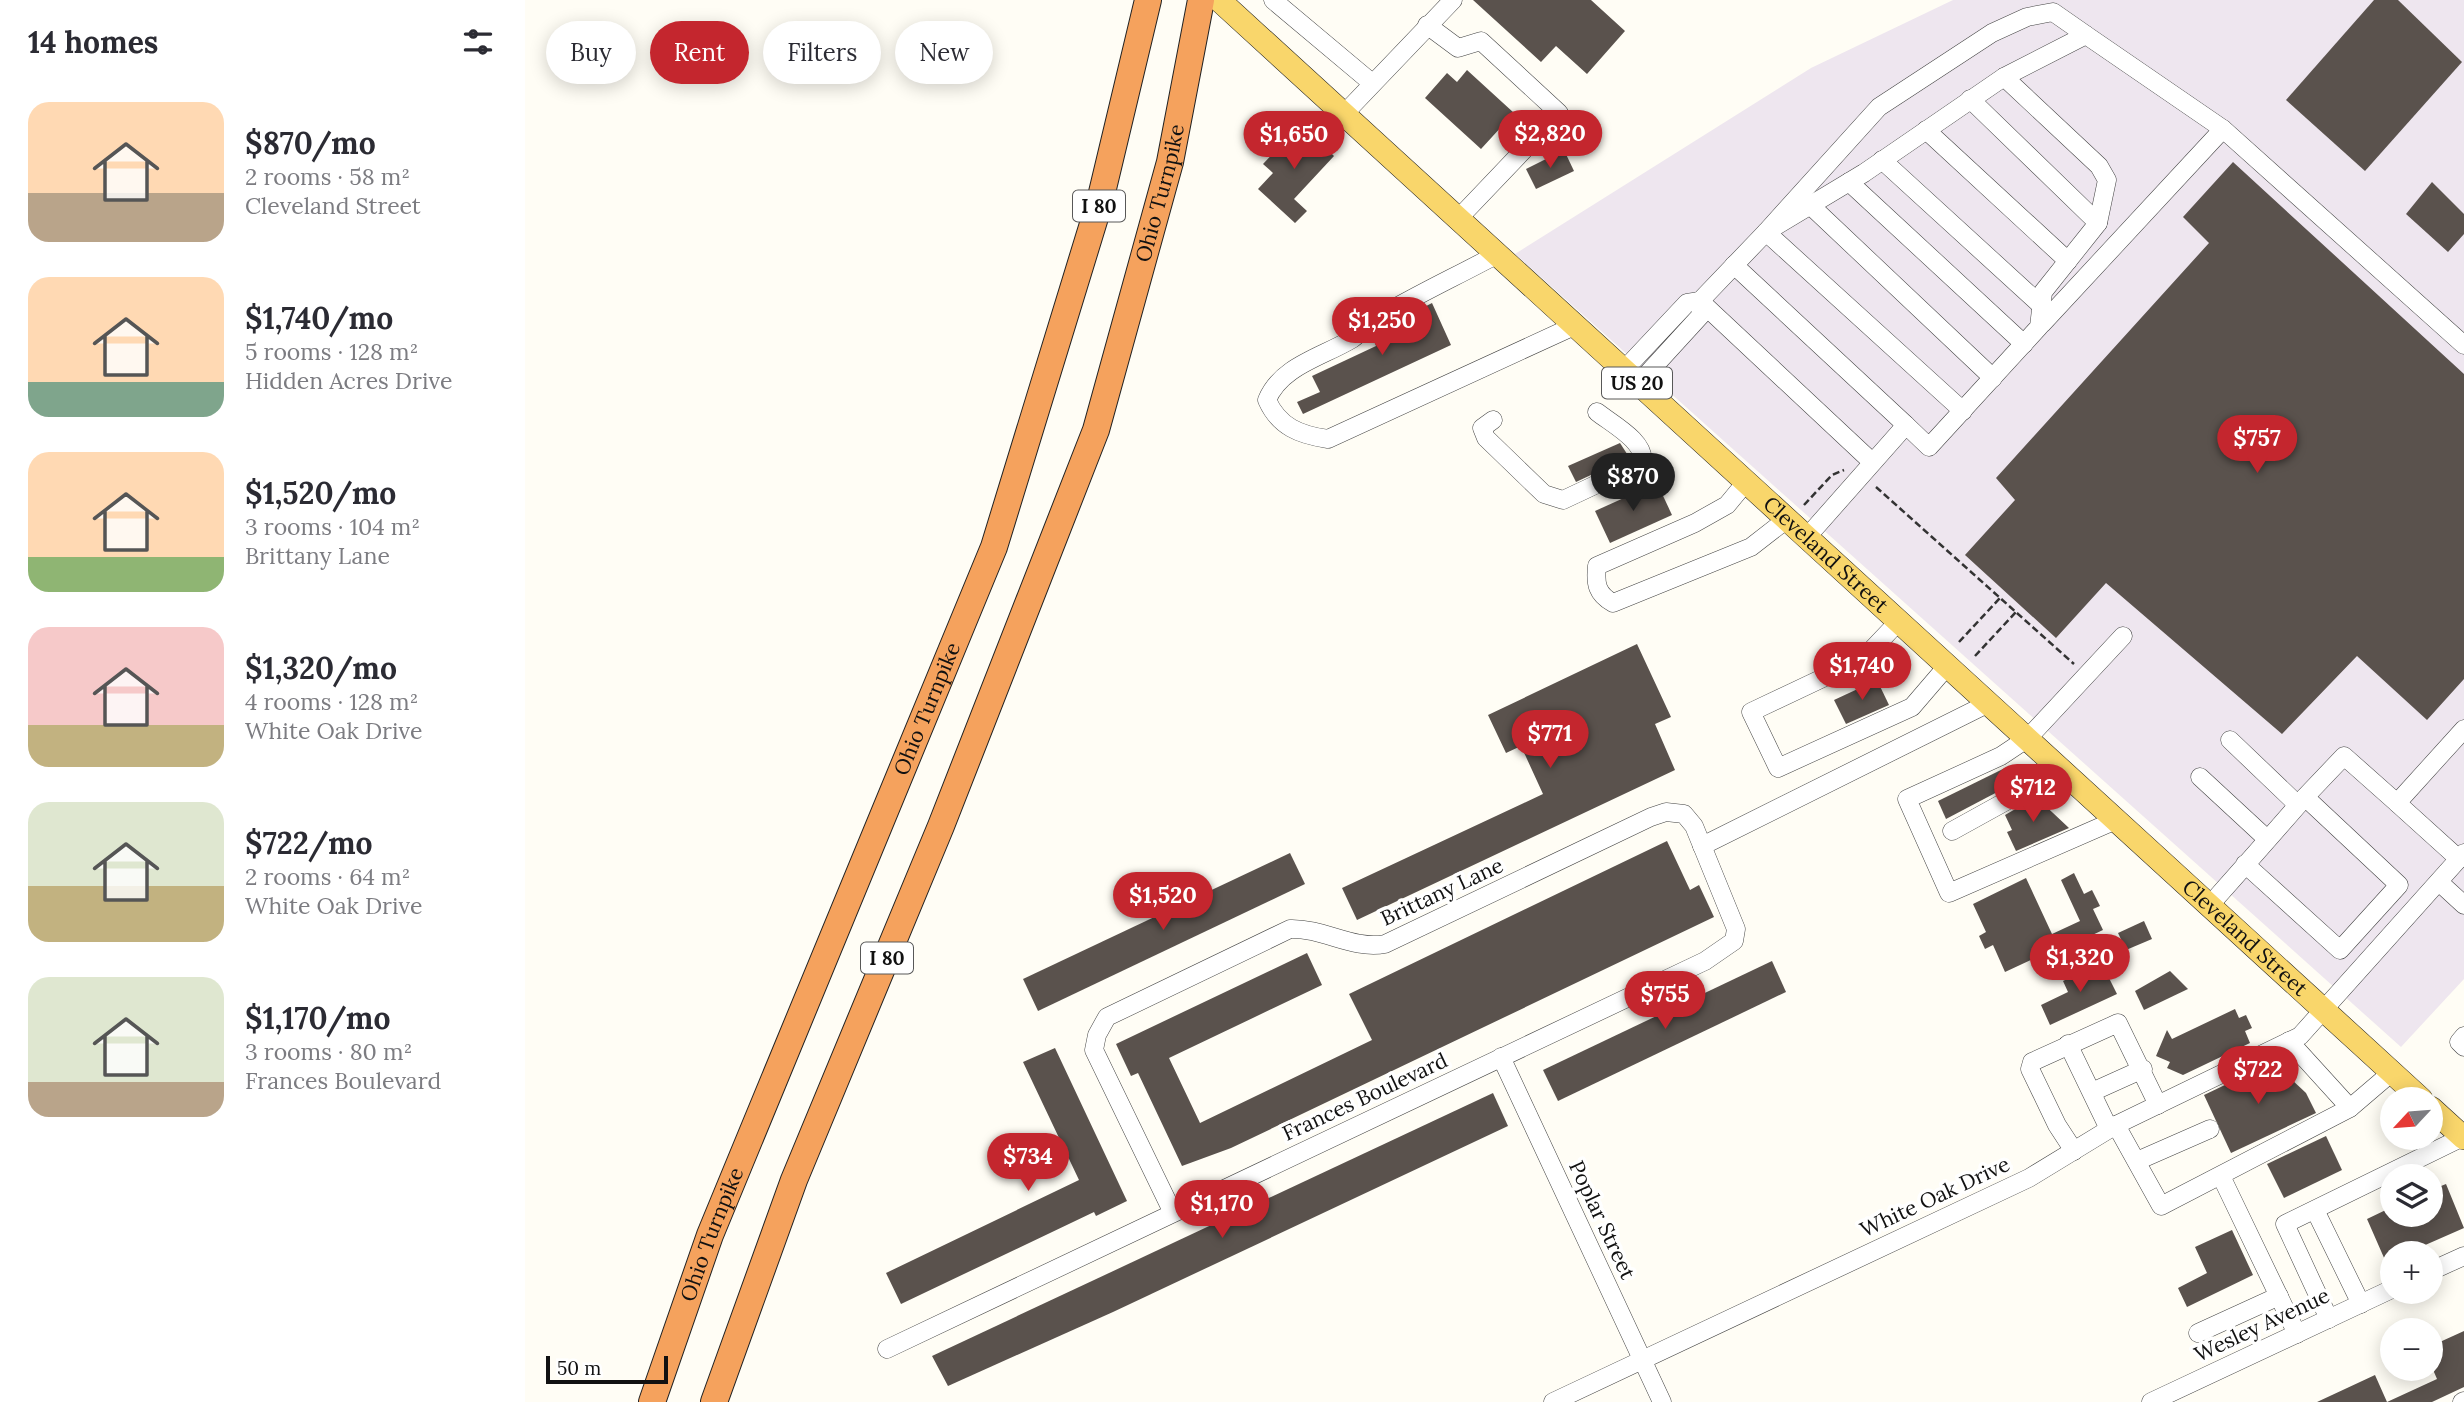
<!DOCTYPE html>
<html lang="en">
<head>
<meta charset="utf-8">
<style>
  :root { --surface:#fff; --page:#f2f2f3; --text:#2b2b33; --muted:#7c7c81; --accent:#c4262e }
  body { margin:0; font-family:Lora,serif; background:var(--page); color:var(--text); height:100vh; display:flex; flex-direction:column; font-size:26px; white-space:nowrap }
  * { box-sizing:border-box; margin:0 }
  p { font-size:23px; color:var(--muted) }
  .icon { flex:none; width:38px; height:38px; fill:none; stroke:currentColor; stroke-width:2; stroke-linecap:round; stroke-linejoin:round }
  .map { position:relative; flex:1; overflow:hidden }
  .panel { display:flex; flex-direction:column; background:var(--surface); width:525px }
  .panel>* { flex:none }
  .guide { position:absolute; left:21px; top:21px; width:665px; height:63px; display:flex; gap:14px }
  .needle { width:46px; rotate:244deg }
  .controls { position:absolute; left:1855px; top:1087px; display:grid; gap:14px }
  .controls a { display:grid; place-items:center; width:63px; height:63px; border-radius:50%; background:var(--surface); box-shadow:0 4px 18px #0003; font-size:35px }
  .scale { position:absolute; left:21px; bottom:18px; width:122px; box-sizing:border-box; padding-left:7px; border:4px solid #111; border-top:0; font-size:19px; line-height:24px; white-space:nowrap; color:#111; -webkit-text-stroke:5px #fff; paint-order:stroke }
  .price { position:absolute; translate:-50% -60px; padding:0 16px; border-radius:24px; background:var(--accent); color:#fff; font-size:23px; line-height:46px; filter:drop-shadow(0 2px 4px #0008) }
  .price::after { content:''; position:absolute; left:50%; top:42px; width:21px; height:16px; margin-left:-10px; background:inherit; clip-path:polygon(0 0,100% 0,50% 100%) }
  .price.current { background:#222; color:#fff }
  ul { padding:0; list-style:none }
  li { display:flex; align-items:center; gap:21px; height:175px; padding:0 28px }
  li span { display:grid; place-items:center; flex:none; width:196px; height:140px; border-radius:21px; color:#555 }
  li>.icon { margin-inline-start:auto }
  span .icon { width:84px; height:84px; fill:#fffc; stroke-width:1 }
  li b { font-size:30px }
  h2 { display:flex; justify-content:space-between; align-items:center; height:84px; padding:0 28px; font-size:30px }
  .pill { padding:0 24px; border-radius:32px; background:var(--surface); box-shadow:0 4px 18px #0003; font-size:24px; line-height:63px }
  .pill.current { background:var(--accent); color:#fff }
  main { display:flex; flex:1; min-height:0 }
  .map>svg:first-child { display:block }
</style>
</head>
<body>
<main>
<section class="panel">
<h2>14 homes<svg class="icon" aria-label="filters" viewBox="0 0 24 24"><path d="M4 7h16M4 17h16"/><circle cx="9" cy="7" r="2"/><circle cx="15" cy="17" r="2"/></svg></h2>
<ul>
<li><span style="background:linear-gradient(#ffd9b3 65%,#b9a48a 0)"><svg class="icon" aria-label="home" viewBox="0 0 24 24"><path d="M3 11l9-7 9 7M6 9v11h12V9"/></svg></span><div><b>$870/mo</b><p>2 rooms · 58 m²</p><p>Cleveland Street</p></div></li>
<li><span style="background:linear-gradient(#ffd9b3 75%,#7fa58c 0)"><svg class="icon" aria-label="home" viewBox="0 0 24 24"><path d="M3 11l9-7 9 7M6 9v11h12V9"/></svg></span><div><b>$1,740/mo</b><p>5 rooms · 128 m²</p><p>Hidden Acres Drive</p></div></li>
<li><span style="background:linear-gradient(#ffd9b3 75%,#8fb573 0)"><svg class="icon" aria-label="home" viewBox="0 0 24 24"><path d="M3 11l9-7 9 7M6 9v11h12V9"/></svg></span><div><b>$1,520/mo</b><p>3 rooms · 104 m²</p><p>Brittany Lane</p></div></li>
<li><span style="background:linear-gradient(#f6c9c9 70%,#c2b280 0)"><svg class="icon" aria-label="home" viewBox="0 0 24 24"><path d="M3 11l9-7 9 7M6 9v11h12V9"/></svg></span><div><b>$1,320/mo</b><p>4 rooms · 128 m²</p><p>White Oak Drive</p></div></li>
<li><span style="background:linear-gradient(#dfe7d0 60%,#c2b280 0)"><svg class="icon" aria-label="home" viewBox="0 0 24 24"><path d="M3 11l9-7 9 7M6 9v11h12V9"/></svg></span><div><b>$722/mo</b><p>2 rooms · 64 m²</p><p>White Oak Drive</p></div></li>
<li><span style="background:linear-gradient(#dfe7d0 75%,#b9a48a 0)"><svg class="icon" aria-label="home" viewBox="0 0 24 24"><path d="M3 11l9-7 9 7M6 9v11h12V9"/></svg></span><div><b>$1,170/mo</b><p>3 rooms · 80 m²</p><p>Frances Boulevard</p></div></li>
</ul>
</section>
<div class="map">
<svg width="1939" height="1402" viewBox="0 0 1939 1402">
  <rect width="100%" height="100%" fill="#fffdf5"/>
  <path fill="#eee6ef" d="M1428 0H1939V979L1876 1047 990 254 1286 68Z"/>
  <g fill="#5a524d">
    <path d="M948 0H1066L1100 31 1062 74 1031 46 1016 62Z"/>
    <path d="M1849 0H1873L1937 62 1840 171 1761 100Z"/>
    <path d="M942 70 989 113 956 149 900 98 922 73 932 82Z"/>
    <path d="M776 124 809 156 769 199 782 211 770 223 733 189 748 173 738 164Z"/>
    <path d="M1039 150 1049 171 1011 189 1001 169Z"/>
    <path d="M1708 162 1939 374V679L1902 720 1832 656 1757 734 1581 583 1531 638 1440 555 1490 500 1471 478 1684 243 1658 217Z"/>
    <path d="M1907 182 1939 214V234L1923 252 1881 214Z"/>
    <path d="M907 303 926 345 778 414 772 402 795 392 787 376 851 346 847 336 851 332Z"/>
    <path d="M1095 443 1104 457 1051 482 1043 466Z"/>
    <path d="M1132 483 1147 515 1085 543 1070 511Z"/>
    <path d="M1112 644 1146 717 1130 724 1150 770 832 920 817 888 1018 794 996 746 981 753 963 715Z"/>
    <path d="M1352 680 1364 705 1321 724 1309 700Z"/>
    <path d="M1482 767 1497 779 1421 819 1413 801Z"/>
    <path d="M1511 797 1544 828 1491 851 1482 832 1487 830 1480 815Z"/>
    <path d="M1142 841 1165 890 1174 885 1189 917 706 1148 657 1166 613 1073 606 1076 591 1044 782 953 797 985 644 1058 675 1123 847 1040 824 994Z"/>
    <path d="M765 853 780 884 513 1011 498 979Z"/>
    <path d="M1549 873 1559 894 1567 890 1575 906 1568 909 1578 930 1563 937 1561 934 1480 972 1468 945 1460 949 1454 936 1461 932 1448 904 1501 878 1527 934 1555 921 1536 880Z"/>
    <path d="M1619 921 1627 939 1601 950 1593 933Z"/>
    <path d="M1247 961 1261 992 1033 1101 1018 1070Z"/>
    <path d="M1576 962 1592 994 1525 1025 1516 1005 1543 992 1538 981Z"/>
    <path d="M1645 971 1663 989 1619 1010 1610 991Z"/>
    <path d="M1710 1009 1714 1018 1721 1015 1727 1028 1720 1031 1725 1043 1658 1075 1642 1068 1645 1062 1631 1056 1642 1030 1647 1039Z"/>
    <path d="M530 1048 602 1201 571 1216 569 1212 376 1304 361 1273 554 1180 498 1062Z"/>
    <path d="M1748 1062 1781 1093 1791 1113 1706 1153 1679 1095Z"/>
    <path d="M968 1093 983 1126 588 1312 423 1386 407 1356Z"/>
    <path d="M1801 1136 1817 1170 1759 1198 1742 1164Z"/>
    <path d="M1921 1184 1939 1228 1882 1253H1867V1276L1842 1219 1867 1207V1214H1906V1190Z"/>
    <path d="M1707 1230 1728 1275 1662 1307 1653 1288 1682 1273 1670 1247Z"/>
    <path d="M1939 1331V1387L1907 1402H1792L1850 1375 1862 1402 1912 1379 1906 1365V1346Z"/>
  </g>
  <g fill="none" stroke-linecap="round" stroke-linejoin="round">
    <defs>
      <g id="minor">
        <path d="M748 0 847 83"/>
        <path d="M902 25 933 48 956 41 1034 113 932 220"/>
        <path d="M1445 99 1573 223"/>
        <path d="M819 114 928 0"/>
        <path d="M1401 130 1543 261"/>
        <path d="M1357 160 1519 308"/>
        <path d="M1324 182 1499 344"/>
        <path d="M1285 205 1468 378"/>
        <path d="M971 255C930 277 887 297 847 321 839 326 835 334 827 339 797 357 756 366 742 400 754 427 775 435 803 439L1049 326"/>
        <path d="M1209 265 1381 425"/>
        <path d="M1517 324 1698 129"/>
        <path d="M1099 370 1162 303 1175 301 1177 314 1113 384"/>
        <path d="M1438 411 1241 232 1354 107 1467 33 1502 17 1528 12 1561 35"/>
        <path d="M968 420 957 428 961 438 1019 494 1038 500 1117 463C1122 442 1087 424 1072 412"/>
        <path d="M1347 462 1175 301 1241 232 1339 173 1479 77 1561 35 1698 129 1939 345"/>
        <path d="M1221 482 1202 505 1170 523 1072 566C1070 584 1072 594 1088 603L1226 547 1262 519"/>
        <path d="M1282 537 1381 425 1404 447 1514 327 1518 292 1573 223 1582 180 1574 166 1479 77"/>
        <path d="M1374 621 1338 659 1226 712 1253 768 1387 707 1423 665"/>
        <path d="M1705 740 1773 805"/>
        <path d="M1675 777 1742 839"/>
        <path d="M1780 797 1819 756 1872 803"/>
        <path d="M1591 820 1424 893 1382 799 1476 756 1503 738 1598 636"/>
        <path d="M1427 831 1503 789 1531 764"/>
        <path d="M1177 846 1464 703"/>
        <path d="M1934 859 1872 803 1939 729"/>
        <path d="M1914 882 1939 905"/>
        <path d="M1684 906C1716 870 1748 834 1780 797L1874 885 1815 950 1720 864"/>
        <path d="M1939 1036 1934 1042 1939 1047"/>
        <path d="M1764 1041 1825 1108 1866 1073"/>
        <path d="M1543 1044 1584 1129"/>
        <path d="M976 1057 1137 1402"/>
        <path d="M1567 1092 1618 1069"/>
        <path d="M1591 1125 1636 1206 1825 1108"/>
        <path d="M1549 1151 1532 1125 1505 1069 1507 1062 1593 1023 1633 1105"/>
        <path d="M1612 1161 1685 1129"/>
        <path d="M1696 1176 1772 1334"/>
        <path d="M1790 1210 1836 1304"/>
        <path d="M1906 1271 1939 1256"/>
        <path d="M1804 1319 1760 1224 1938 1137"/>
        <path d="M1673 1333 1754 1296"/>
        <path d="M362 1349 1180 961 1209 941 1211 929 1169 826 1159 814 1141 812 1126 817 860 944C827 950 799 928 765 929L582 1017 572 1035 569 1050 648 1213"/>
        <path d="M1028 1402 1504 1178 1591 1125 1775 1036 1939 853"/>
        <path d="M1626 1402 1867 1289"/>
        <path d="M1937 1402 1939 1401"/>
      </g>
      <g id="major">
        <path id="s1" d="M694 0 1896 1099"/>
        <path d="M1906 1108 1939 1138"/>
      </g>
      <g id="highway">
        <path id="s2" d="M127 1402 185 1235 469 547 575 201 623 0"/>
        <path id="s3" d="M189 1402 269 1180 416 826 571 430 645 162 676 0"/>
      </g>
    </defs>
    <use href="#minor" stroke="#444" stroke-width="19"/>
    <use href="#major" stroke="#222" stroke-width="24"/>
    <use href="#highway" stroke="#222" stroke-width="28"/>
    <g stroke="#333" stroke-width="2.5" stroke-dasharray="7 3.5" stroke-linecap="butt">
      <path d="M1351 487 1549 664"/>
      <path d="M1279 505 1307 475 1319 470"/>
      <path d="M1434 642 1475 598"/>
      <path d="M1450 656 1491 612"/>
    </g>
    <use href="#minor" stroke="#fff" stroke-width="18"/>
    <use href="#major" stroke="#f9d66b" stroke-width="23"/>
    <use href="#highway" stroke="#f5a25d" stroke-width="26"/>
  </g>
  <g text-anchor="middle" stroke-width="7" stroke-linejoin="round" paint-order="stroke">
    <g fill="#fff" stroke="#585858" stroke-width="2">
      <rect x="548" y="190.5" width="52" height="31" rx="5"/>
      <rect x="1077" y="367.5" width="70" height="31" rx="5"/>
      <rect x="336" y="942.5" width="52" height="31" rx="5"/>
    </g>
    <g font-size="19" font-weight="bold" fill="#111">
      <text x="574" y="213">I 80</text>
      <text x="1112" y="390">US 20</text>
      <text x="362" y="965">I 80</text>
    </g>
    <g font-size="21" fill="#111" stroke="#fff">
      <text dy="7" stroke="none"><textPath href="#s3" startOffset="1290">Ohio Turnpike</textPath></text>
      <text dy="7" stroke="none"><textPath href="#s1" startOffset="822">Cleveland Street</textPath></text>
      <text dy="7" stroke="none"><textPath href="#s2" startOffset="746">Ohio Turnpike</textPath></text>
      <text transform="translate(917 892) rotate(-25)" y="7">Brittany Lane</text>
      <text dy="7" stroke="none"><textPath href="#s1" startOffset="1390">Cleveland Street</textPath></text>
      <text transform="translate(840 1097) rotate(-25)" y="7">Frances Boulevard</text>
      <text transform="translate(1410 1197) rotate(-25)" y="7">White Oak Drive</text>
      <text transform="translate(1077 1220) rotate(65)" y="7">Poplar Street</text>
      <text dy="7" stroke="none"><textPath href="#s2" startOffset="178">Ohio Turnpike</textPath></text>
      <text transform="translate(1737 1325) rotate(-25)" y="7">Wesley Avenue</text>
    </g>
  </g>
</svg>
<div class="controls">
<a><svg class="needle" viewBox="-14 -14 28 28"><path d="M0-13l5 13h-10z" fill="#e53935"/><path d="M0 13l5-13h-10z" fill="#7c7c81"/></svg></a>
<a><svg class="icon" aria-label="layers" viewBox="0 0 24 24"><path d="M12 4l9 5-9 5-9-5zM3 14l9 5 9-5"/></svg></a>
<a>+</a>
<a>−</a>
</div>
<div class="scale">50 m</div>
<b class="price" style="left:1025px;top:170px">$2,820</b>
<b class="price" style="left:769px;top:171px">$1,650</b>
<b class="price" style="left:857px;top:357px">$1,250</b>
<b class="price" style="left:1732px;top:475px">$757</b>
<b class="price current" style="left:1108px;top:513px">$870</b>
<b class="price" style="left:1337px;top:702px">$1,740</b>
<b class="price" style="left:1025px;top:770px">$771</b>
<b class="price" style="left:1508px;top:824px">$712</b>
<b class="price" style="left:638px;top:932px">$1,520</b>
<b class="price" style="left:1555px;top:994px">$1,320</b>
<b class="price" style="left:1140px;top:1031px">$755</b>
<b class="price" style="left:1733px;top:1106px">$722</b>
<b class="price" style="left:503px;top:1193px">$734</b>
<b class="price" style="left:697px;top:1240px">$1,170</b>
<div class="guide">
<a class="pill">Buy</a>
<a class="pill current">Rent</a>
<a class="pill">Filters</a>
<a class="pill">New</a>
</div>
</div>
</main>
</body>
</html>
